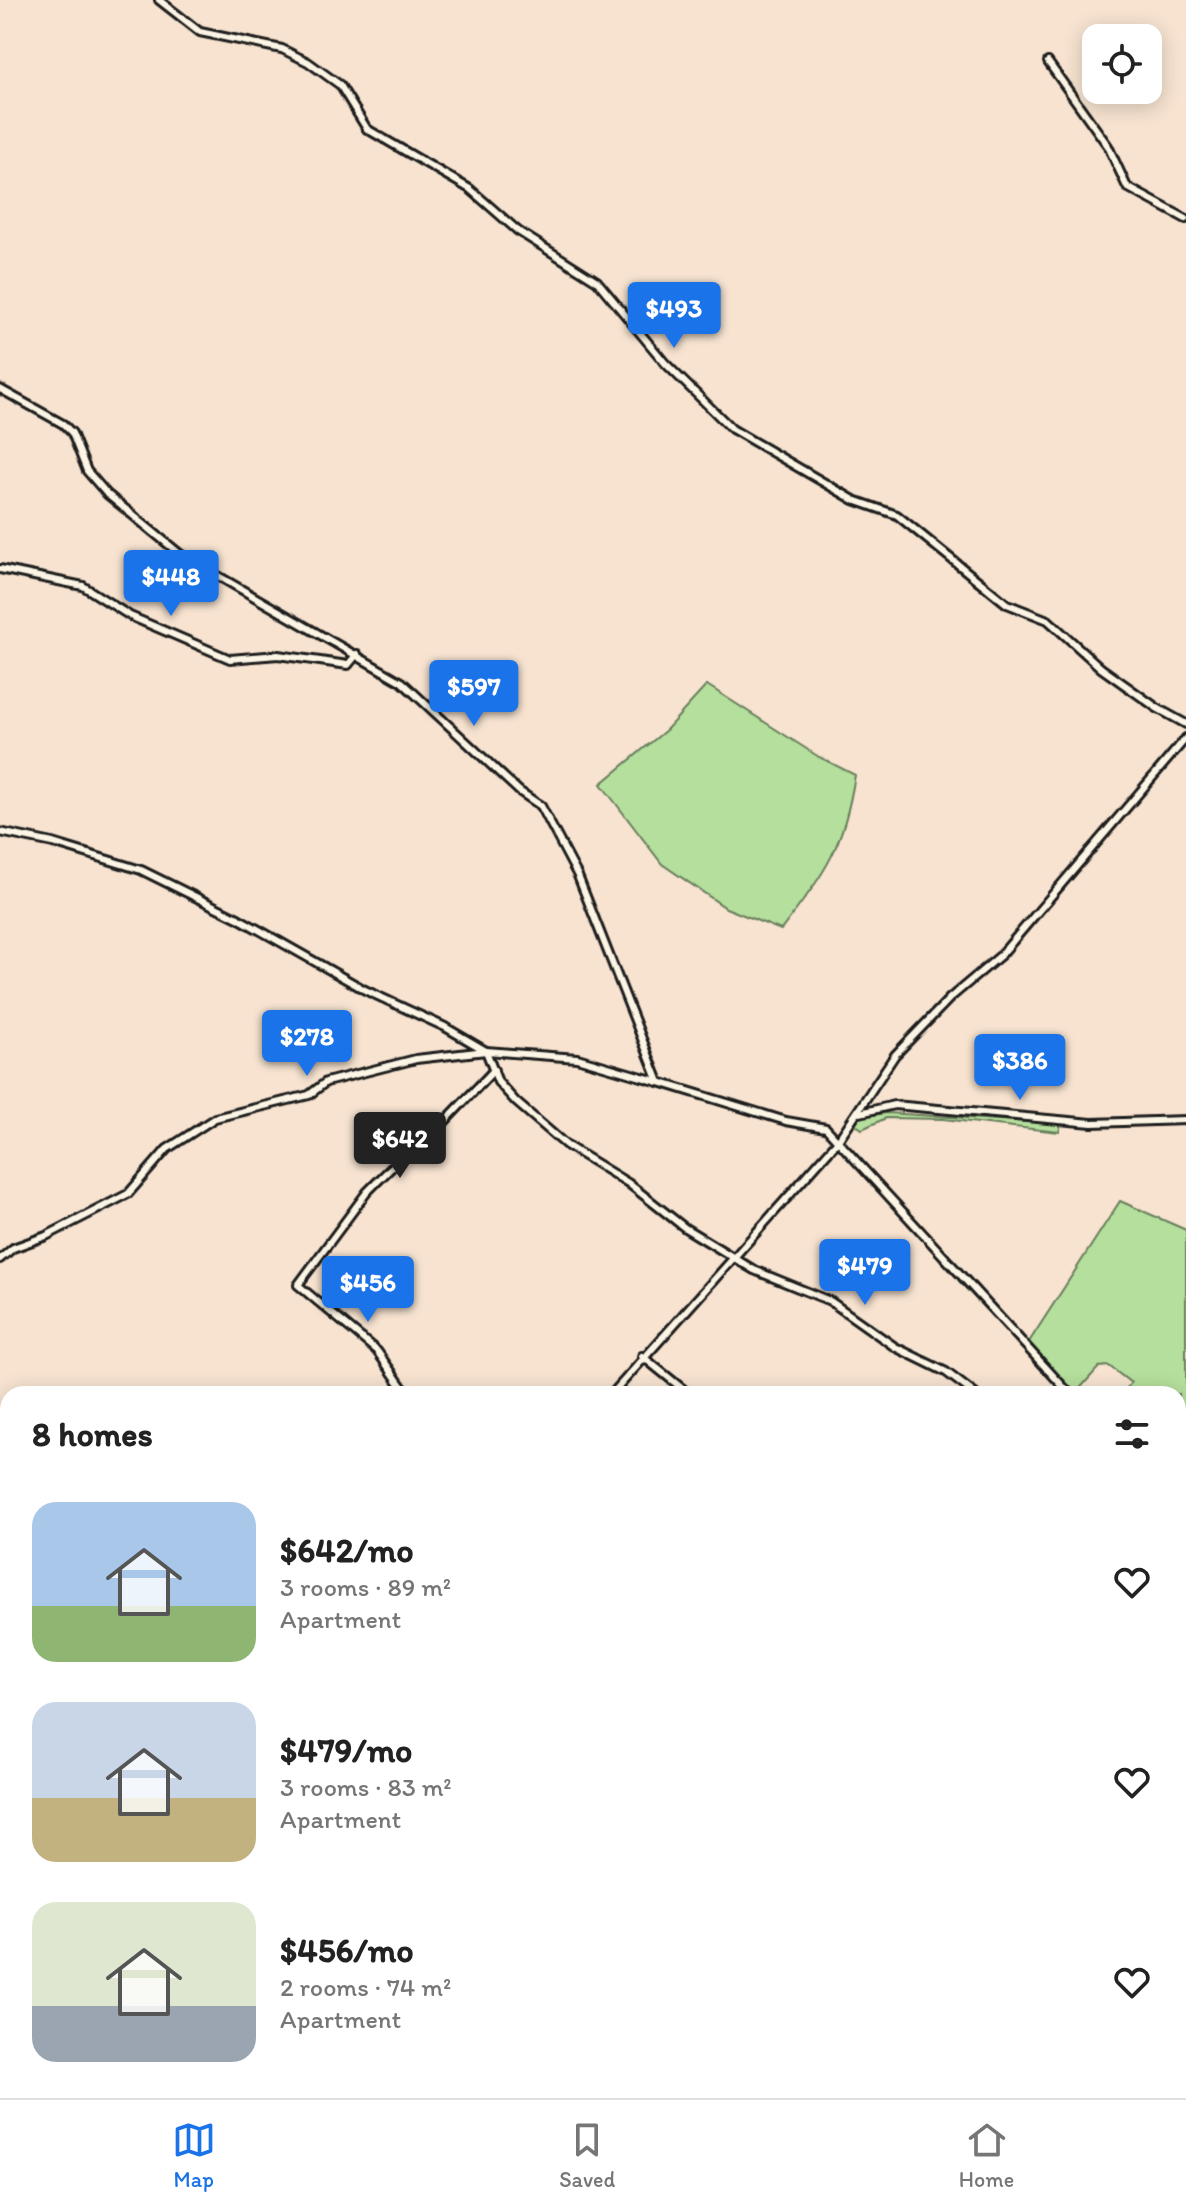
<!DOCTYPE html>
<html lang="en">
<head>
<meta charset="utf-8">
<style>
  :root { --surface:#fff; --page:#f2f2f2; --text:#222; --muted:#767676; --line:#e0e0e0; --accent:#1a73e8 }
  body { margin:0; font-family:Itim,sans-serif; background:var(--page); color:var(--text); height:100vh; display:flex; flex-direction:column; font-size:30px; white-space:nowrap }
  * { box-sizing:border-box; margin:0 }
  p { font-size:26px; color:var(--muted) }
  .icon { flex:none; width:44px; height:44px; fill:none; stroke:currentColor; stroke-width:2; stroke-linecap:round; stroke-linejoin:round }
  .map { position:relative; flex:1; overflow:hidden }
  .panel { position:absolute; left:0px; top:1386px; width:1186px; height:712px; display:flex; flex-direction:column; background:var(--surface); border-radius:24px 24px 0 0; box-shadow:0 4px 20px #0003 }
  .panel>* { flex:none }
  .fabs { position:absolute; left:1082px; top:24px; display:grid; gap:16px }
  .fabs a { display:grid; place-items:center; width:80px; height:80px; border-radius:16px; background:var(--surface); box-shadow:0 4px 20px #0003; font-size:40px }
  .price { position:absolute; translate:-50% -68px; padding:0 18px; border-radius:8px; background:var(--accent); color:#fff; font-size:26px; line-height:52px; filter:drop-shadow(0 2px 4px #0008) }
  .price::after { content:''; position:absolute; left:50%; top:48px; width:24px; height:18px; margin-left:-12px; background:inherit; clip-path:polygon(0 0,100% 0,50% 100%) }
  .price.current { background:#222; color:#fff }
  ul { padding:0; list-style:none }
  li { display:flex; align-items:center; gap:24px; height:200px; padding:0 32px }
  li span { display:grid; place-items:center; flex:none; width:224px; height:160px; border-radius:24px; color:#555 }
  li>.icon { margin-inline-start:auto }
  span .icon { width:96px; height:96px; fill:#fffc; stroke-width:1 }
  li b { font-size:34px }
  h2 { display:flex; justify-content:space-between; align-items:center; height:96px; padding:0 32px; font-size:34px }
  .tabs { display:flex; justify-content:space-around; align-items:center; height:112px; border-top:2px solid var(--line); background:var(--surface); font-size:22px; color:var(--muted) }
  .tabs a { display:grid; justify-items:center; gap:4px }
  .tabs .current { color:var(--accent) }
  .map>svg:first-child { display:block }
</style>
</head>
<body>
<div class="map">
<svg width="1186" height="2098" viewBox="0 0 1186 2098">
  <rect width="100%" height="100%" fill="#f7e3d0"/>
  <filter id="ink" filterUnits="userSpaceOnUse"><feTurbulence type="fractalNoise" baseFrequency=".0125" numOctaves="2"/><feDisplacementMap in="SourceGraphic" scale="16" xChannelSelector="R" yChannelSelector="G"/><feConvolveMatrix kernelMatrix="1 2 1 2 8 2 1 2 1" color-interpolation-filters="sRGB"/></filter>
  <g filter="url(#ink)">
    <path fill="#f4d6c1" d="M299 2090H356L350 2098H293Z"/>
    <g fill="#b5df9c" stroke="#687e5c" stroke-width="2">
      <path d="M707 685 819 757 855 775C843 850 826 871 781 930L726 908 662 864 601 784 666 730Z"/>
      <path d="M886 1113 1061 1124 1059 1132 943 1119 886 1118 862 1129 855 1124 860 1117Z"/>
      <path d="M1120 1201 1186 1230V1446L1178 1440V1394H1122L1131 1383 1109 1366 1099 1367 1075 1394 1029 1342Z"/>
      <path d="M958 1280 961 1282 1065 1394Z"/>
      <path d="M201 2090H299L293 2098H204Z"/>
    </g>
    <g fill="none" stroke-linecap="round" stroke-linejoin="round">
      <defs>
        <g id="minor">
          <path d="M159 0 200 32 282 49 308 62 340 85 367 129 470 189 518 231 597 281 665 363 732 429 854 500 897 515 1007 604 1048 620 1101 668 1157 708 1186 724"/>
          <path d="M1048 62 1108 146 1127 187 1186 219"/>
          <path d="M0 389 63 424 72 433 87 471 107 494 180 554 402 682 519 791 541 806 578 876 659 1082 786 1121 826 1128 1070 1394"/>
          <path d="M0 569 83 586 130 616 230 659 278 655 348 665 357 654"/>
          <path d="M0 832 53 843 141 870 238 918 365 990 445 1027 486 1051 498 1082 516 1102 566 1145 628 1183 685 1228 754 1270 830 1301 895 1347 946 1372 975 1394"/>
          <path d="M860 1113 894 1105 1092 1123 1186 1120"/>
          <path d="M0 1259 13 1248 46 1236 128 1194 167 1149 215 1118 309 1095 326 1082 416 1059 486 1051 577 1058 659 1082"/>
          <path d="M642 1356 689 1394"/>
          <path d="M407 1394 377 1351 298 1285 367 1192 418 1141 429 1138 494 1070"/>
          <path d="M612 1394 837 1142 895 1055 950 998 1001 955 1186 738"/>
          <path d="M1178 1496 1186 1503"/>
          <path d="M1178 1656 1186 1667"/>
          <path d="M0 1732 8 1727"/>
          <path d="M0 1768 8 1776"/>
          <path d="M1178 1946 1186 1945"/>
          <path d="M1178 2070 1186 2081"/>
          <path d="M195 2090 198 2098"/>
          <path d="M1 2098 9 2090"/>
          <path d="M174 2098 179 2090"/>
          <path d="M1010 2098 1017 2090"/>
          <path d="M1069 2098 1079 2090"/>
        </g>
      </defs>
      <use href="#minor" stroke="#1c1c1c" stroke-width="12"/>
      <use href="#minor" stroke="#fcf5e5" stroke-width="6"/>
    </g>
  </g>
</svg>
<div class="fabs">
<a><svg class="icon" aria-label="locate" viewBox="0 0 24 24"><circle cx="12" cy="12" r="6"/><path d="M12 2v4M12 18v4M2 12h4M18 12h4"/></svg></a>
</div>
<b class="price" style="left:674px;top:350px">$493</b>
<b class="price" style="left:171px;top:618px">$448</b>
<b class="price" style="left:474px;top:728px">$597</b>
<b class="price" style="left:307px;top:1078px">$278</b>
<b class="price" style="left:1020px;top:1102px">$386</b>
<b class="price current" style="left:400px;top:1180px">$642</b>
<b class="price" style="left:865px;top:1307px">$479</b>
<b class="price" style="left:368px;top:1324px">$456</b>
<section class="panel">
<h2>8 homes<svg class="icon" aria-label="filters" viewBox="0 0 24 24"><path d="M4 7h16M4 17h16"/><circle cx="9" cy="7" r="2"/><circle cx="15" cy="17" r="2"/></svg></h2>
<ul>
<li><span style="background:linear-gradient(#a9c7e8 65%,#8fb573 0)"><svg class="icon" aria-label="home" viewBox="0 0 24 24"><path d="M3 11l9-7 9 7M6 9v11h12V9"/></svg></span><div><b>$642/mo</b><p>3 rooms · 89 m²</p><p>Apartment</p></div><svg class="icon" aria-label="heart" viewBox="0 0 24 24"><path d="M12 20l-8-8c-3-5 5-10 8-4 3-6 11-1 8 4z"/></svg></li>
<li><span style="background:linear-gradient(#c9d6e8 60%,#c2b280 0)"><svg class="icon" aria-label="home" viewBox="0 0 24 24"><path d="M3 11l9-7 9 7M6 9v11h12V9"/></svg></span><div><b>$479/mo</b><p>3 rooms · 83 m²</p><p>Apartment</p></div><svg class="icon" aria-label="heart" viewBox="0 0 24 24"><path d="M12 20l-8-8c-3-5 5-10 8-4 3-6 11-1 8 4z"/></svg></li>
<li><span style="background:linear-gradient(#dfe7d0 65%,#9aa5b1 0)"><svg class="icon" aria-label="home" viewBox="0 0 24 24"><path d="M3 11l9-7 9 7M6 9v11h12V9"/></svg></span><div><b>$456/mo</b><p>2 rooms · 74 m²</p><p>Apartment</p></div><svg class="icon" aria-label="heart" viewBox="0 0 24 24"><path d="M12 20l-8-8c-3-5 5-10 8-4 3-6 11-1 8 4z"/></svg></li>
</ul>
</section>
</div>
<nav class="tabs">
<a class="current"><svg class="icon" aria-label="map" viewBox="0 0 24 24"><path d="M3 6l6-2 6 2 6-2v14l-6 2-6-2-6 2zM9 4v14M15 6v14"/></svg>Map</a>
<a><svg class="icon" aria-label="saved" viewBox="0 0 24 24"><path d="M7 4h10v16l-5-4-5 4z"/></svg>Saved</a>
<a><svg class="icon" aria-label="home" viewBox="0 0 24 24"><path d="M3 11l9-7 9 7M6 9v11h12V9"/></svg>Home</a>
</nav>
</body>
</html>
